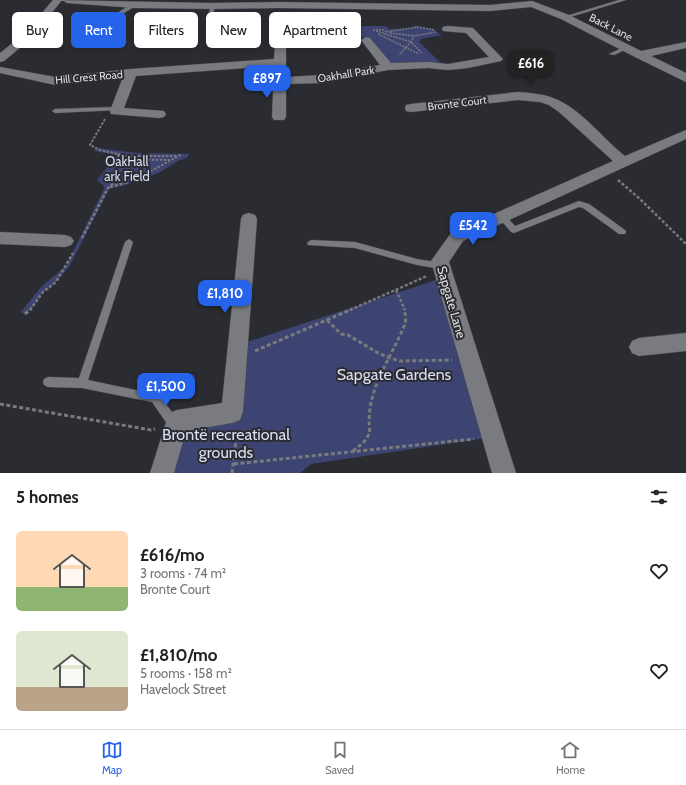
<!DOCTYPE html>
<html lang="en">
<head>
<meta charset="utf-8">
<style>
  :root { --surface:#fff; --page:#f6f6f6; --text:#202124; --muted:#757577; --line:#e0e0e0; --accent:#2563eb }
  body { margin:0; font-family:Cabin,sans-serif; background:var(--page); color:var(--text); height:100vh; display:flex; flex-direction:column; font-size:15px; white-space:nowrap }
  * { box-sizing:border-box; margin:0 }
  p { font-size:13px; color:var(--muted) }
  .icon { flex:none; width:22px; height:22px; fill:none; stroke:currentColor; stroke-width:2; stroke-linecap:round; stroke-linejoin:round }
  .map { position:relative; height:473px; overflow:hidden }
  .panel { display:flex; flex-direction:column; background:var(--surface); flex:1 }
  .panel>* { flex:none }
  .banner { position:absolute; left:12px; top:12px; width:400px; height:36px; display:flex; gap:8px }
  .price { position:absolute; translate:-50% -34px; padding:0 9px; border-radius:8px; background:var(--accent); color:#fff; font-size:13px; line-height:26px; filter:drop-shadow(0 1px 2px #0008) }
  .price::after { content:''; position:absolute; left:50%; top:24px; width:12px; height:9px; margin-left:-6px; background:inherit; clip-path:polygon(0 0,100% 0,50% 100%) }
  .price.selected { background:#222; color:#fff }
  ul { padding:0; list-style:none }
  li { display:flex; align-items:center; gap:12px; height:100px; padding:0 16px }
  li span { display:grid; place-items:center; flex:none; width:112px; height:80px; border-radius:6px; color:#555 }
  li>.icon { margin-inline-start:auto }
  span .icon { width:48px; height:48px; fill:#fffc; stroke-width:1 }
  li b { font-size:17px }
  h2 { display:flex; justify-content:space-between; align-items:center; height:48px; padding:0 16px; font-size:17px }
  .tag { padding:0 14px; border-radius:6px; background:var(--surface); box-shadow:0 2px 6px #0003; font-size:14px; line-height:36px }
  .tag.selected { background:var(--accent); color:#fff }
  .menu { display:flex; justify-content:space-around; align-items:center; height:56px; border-top:1px solid var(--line); background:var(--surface); font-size:11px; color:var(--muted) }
  .menu a { display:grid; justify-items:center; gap:2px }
  .menu .selected { color:var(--accent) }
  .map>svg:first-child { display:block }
</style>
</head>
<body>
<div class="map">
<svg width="686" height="473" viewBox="0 0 686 473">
  <rect width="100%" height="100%" fill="#2b2c31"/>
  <g fill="#3d4472">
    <path d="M353 26H385L389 29 412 28 415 26 432 29 442 35 421 39 419 42 441 63 419 62 391 64 367 37 355 38Z"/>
    <path d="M96 148 137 153 189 154 187 158C176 160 170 167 160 172 144 180 126 185 109 189L69 267 50 288 43 292 33 307 25 314 21 312 41 287 66 266 105 187 97 180 117 155 94 151Z"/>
    <path d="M445 277 493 437 311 464 300 473H162L175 426 232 412 238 345Z"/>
  </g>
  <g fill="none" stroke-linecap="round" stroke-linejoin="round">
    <defs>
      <g id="lane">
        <path d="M619 0H626L567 18 563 17Z"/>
        <path d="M133 4 137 5 124 13 101 42H97V40L120 11Z"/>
        <path d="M211 5 215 6 211 22 209 23 207 22Z"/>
        <path d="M624 47 629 48 614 55 609 54Z"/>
        <path d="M117 107 120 109 119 110 55 113 52 111 55 109Z"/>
        <path d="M579 201 589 204 625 230 626 232 625 234H619L583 208 579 207 514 233 511 232 498 217 502 214 505 215 515 226Z"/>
        <path d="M129 239 133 242 88 380 159 395 178 420 179 424 178 428 174 429 170 428 152 402 82 388 48 387 44 385 43 382 44 379 48 377 79 378 125 242Z"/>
        <path d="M311 240 355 242 417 259 441 263 444 264 445 266 444 268 441 269 417 265 355 248 308 245 307 243Z"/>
      </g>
      <g id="street">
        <path d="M53 0 213 3 279 2 490 5 532 1 569 15 641 51 686 42V48L651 56 686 73V82L635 57 561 19 531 7 490 11 279 8 213 9 135 8 67 3 62 0 32 38 4 61 0 62V53L24 34Z"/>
        <path d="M331 21 335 22 336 24 335 26 286 28V77L323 75 380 65 361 40 366 37 370 38 391 63 428 62 448 64 489 57 466 33 443 31 442 29 443 27 447 26 473 28 503 59 501 61 468 68 448 70 428 68 388 70 323 83 286 84V117L284 120H274L272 117 274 66 136 76 124 108 164 111 166 114 164 117 159 118 111 114 110 111 123 77 55 85 0 73V67L55 77 131 69 274 59 276 25 277 23Z"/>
        <path d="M518 92C532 93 545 94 558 100 584 112 603 139 625 156L686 130V139L463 241 449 262 516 473H492L431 261 451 233 613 161 559 112 549 105 540 102 518 100 411 112 406 111 405 108 406 105 411 104Z"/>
        <path d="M249 213 255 215 257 219 243 412 240 420 232 423 186 431 174 473H150L169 413 177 410 222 403 241 219 243 215Z"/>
        <path d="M0 232 65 235 71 237 74 241 71 245 65 247 0 244Z"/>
        <path d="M686 333V351L639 356 632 353 629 347 632 341 639 338Z"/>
      </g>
    </defs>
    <use href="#lane" stroke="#47484d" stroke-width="1"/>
    <use href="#street" stroke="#47484d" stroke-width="1"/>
    <g stroke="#797a7e" stroke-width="1.5" stroke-dasharray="2 1" stroke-linecap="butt">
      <path d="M373 30H383L387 32 417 27 435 30"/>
      <path d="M376 31 411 42 399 55"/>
      <path d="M390 33 414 36"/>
      <path d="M378 34 419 54"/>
      <path d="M422 53 411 42 414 36 436 32"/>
    </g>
    <g stroke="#797a7e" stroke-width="2" stroke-dasharray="2.5 1.5" stroke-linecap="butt">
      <path d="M105 119 90 145 100 150 118 154 120 163 112 175 116 181"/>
      <path d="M118 154 129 156H176"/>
      <path d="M120 159 170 160"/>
      <path d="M133 181 182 154"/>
    </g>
    <g stroke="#797a7e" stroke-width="2.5" stroke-dasharray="3 2" stroke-linecap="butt">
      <path d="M618 180 640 199 686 244"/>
      <path d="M110 187 137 180"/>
      <path d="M82 238 108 188 116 181 115 180"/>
      <path d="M396 290 405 310"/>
      <path d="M30 310 43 292 56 282 73 253"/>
      <path d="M350 310 427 276"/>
    </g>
    <g stroke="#797a7e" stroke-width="3" stroke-dasharray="4 2.5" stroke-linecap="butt">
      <path d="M25 314 31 309"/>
      <path d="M327 320 341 334 348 335 378 353 390 358 400 361 452 360"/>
      <path d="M255 351 352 309"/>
      <path d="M0 404 151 430 155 429"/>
      <path d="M353 451 364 442 370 433C364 392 390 361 405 324L406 318 404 309"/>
      <path d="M234 464 474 439"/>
      <path d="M232 473 236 441"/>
    </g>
    <use href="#lane" fill="#7a7b81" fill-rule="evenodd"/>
    <use href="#street" fill="#7a7b81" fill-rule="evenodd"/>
  </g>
  <g text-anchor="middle" stroke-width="4" stroke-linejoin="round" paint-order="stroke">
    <g font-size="11" fill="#dcdde0" stroke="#2b2c31">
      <text transform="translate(611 27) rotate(27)" y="4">Back Lane</text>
      <text transform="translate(346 74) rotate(-9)" y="4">Oakhall Park</text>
      <text transform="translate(89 77) rotate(-5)" y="4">Hill Crest Road</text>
      <text transform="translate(457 103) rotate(-7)" y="4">Bronte Court</text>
    </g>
    <g font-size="13" fill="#dadef3" stroke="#2b2c31">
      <text x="127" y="166">OakHall<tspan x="127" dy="15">ark Field</tspan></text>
    </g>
    <g font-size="13" fill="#dcdde0" stroke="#2b2c31">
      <text transform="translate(452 302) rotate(74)" y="5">Sapgate Lane</text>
    </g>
    <g font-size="16" fill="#dadef3" stroke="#2b2c31">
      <text x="394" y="380">Sapgate Gardens</text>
      <text x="226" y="440">Brontë recreational<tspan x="226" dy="18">grounds</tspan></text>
    </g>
  </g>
</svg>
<b class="price selected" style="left:531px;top:84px">£616</b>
<b class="price" style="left:267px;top:99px">£897</b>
<b class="price" style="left:473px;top:246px">£542</b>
<b class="price" style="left:225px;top:314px">£1,810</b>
<b class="price" style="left:166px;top:407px">£1,500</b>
<div class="banner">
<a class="tag">Buy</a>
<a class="tag selected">Rent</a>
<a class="tag">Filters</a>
<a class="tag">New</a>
<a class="tag">Apartment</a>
</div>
</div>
<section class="panel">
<h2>5 homes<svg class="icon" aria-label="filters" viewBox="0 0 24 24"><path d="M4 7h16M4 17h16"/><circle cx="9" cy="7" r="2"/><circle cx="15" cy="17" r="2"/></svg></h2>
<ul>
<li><span style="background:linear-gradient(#ffd9b3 70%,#8fb573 0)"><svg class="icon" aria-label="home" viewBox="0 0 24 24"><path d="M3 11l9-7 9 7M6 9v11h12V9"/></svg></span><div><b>£616/mo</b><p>3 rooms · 74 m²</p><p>Bronte Court</p></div><svg class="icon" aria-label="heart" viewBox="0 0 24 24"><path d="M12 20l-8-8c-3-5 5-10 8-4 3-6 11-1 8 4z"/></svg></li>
<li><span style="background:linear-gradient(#dfe7d0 70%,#b9a48a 0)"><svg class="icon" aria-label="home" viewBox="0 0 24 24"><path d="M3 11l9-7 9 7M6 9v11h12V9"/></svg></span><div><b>£1,810/mo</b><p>5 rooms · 158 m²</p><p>Havelock Street</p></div><svg class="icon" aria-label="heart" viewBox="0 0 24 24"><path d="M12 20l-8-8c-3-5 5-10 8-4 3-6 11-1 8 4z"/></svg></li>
</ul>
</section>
<nav class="menu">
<a class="selected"><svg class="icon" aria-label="map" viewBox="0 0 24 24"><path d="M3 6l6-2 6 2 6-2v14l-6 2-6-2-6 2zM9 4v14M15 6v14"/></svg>Map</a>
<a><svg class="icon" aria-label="saved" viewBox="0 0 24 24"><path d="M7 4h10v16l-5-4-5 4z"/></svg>Saved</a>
<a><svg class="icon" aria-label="home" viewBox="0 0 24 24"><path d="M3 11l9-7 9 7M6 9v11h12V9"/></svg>Home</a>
</nav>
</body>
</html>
